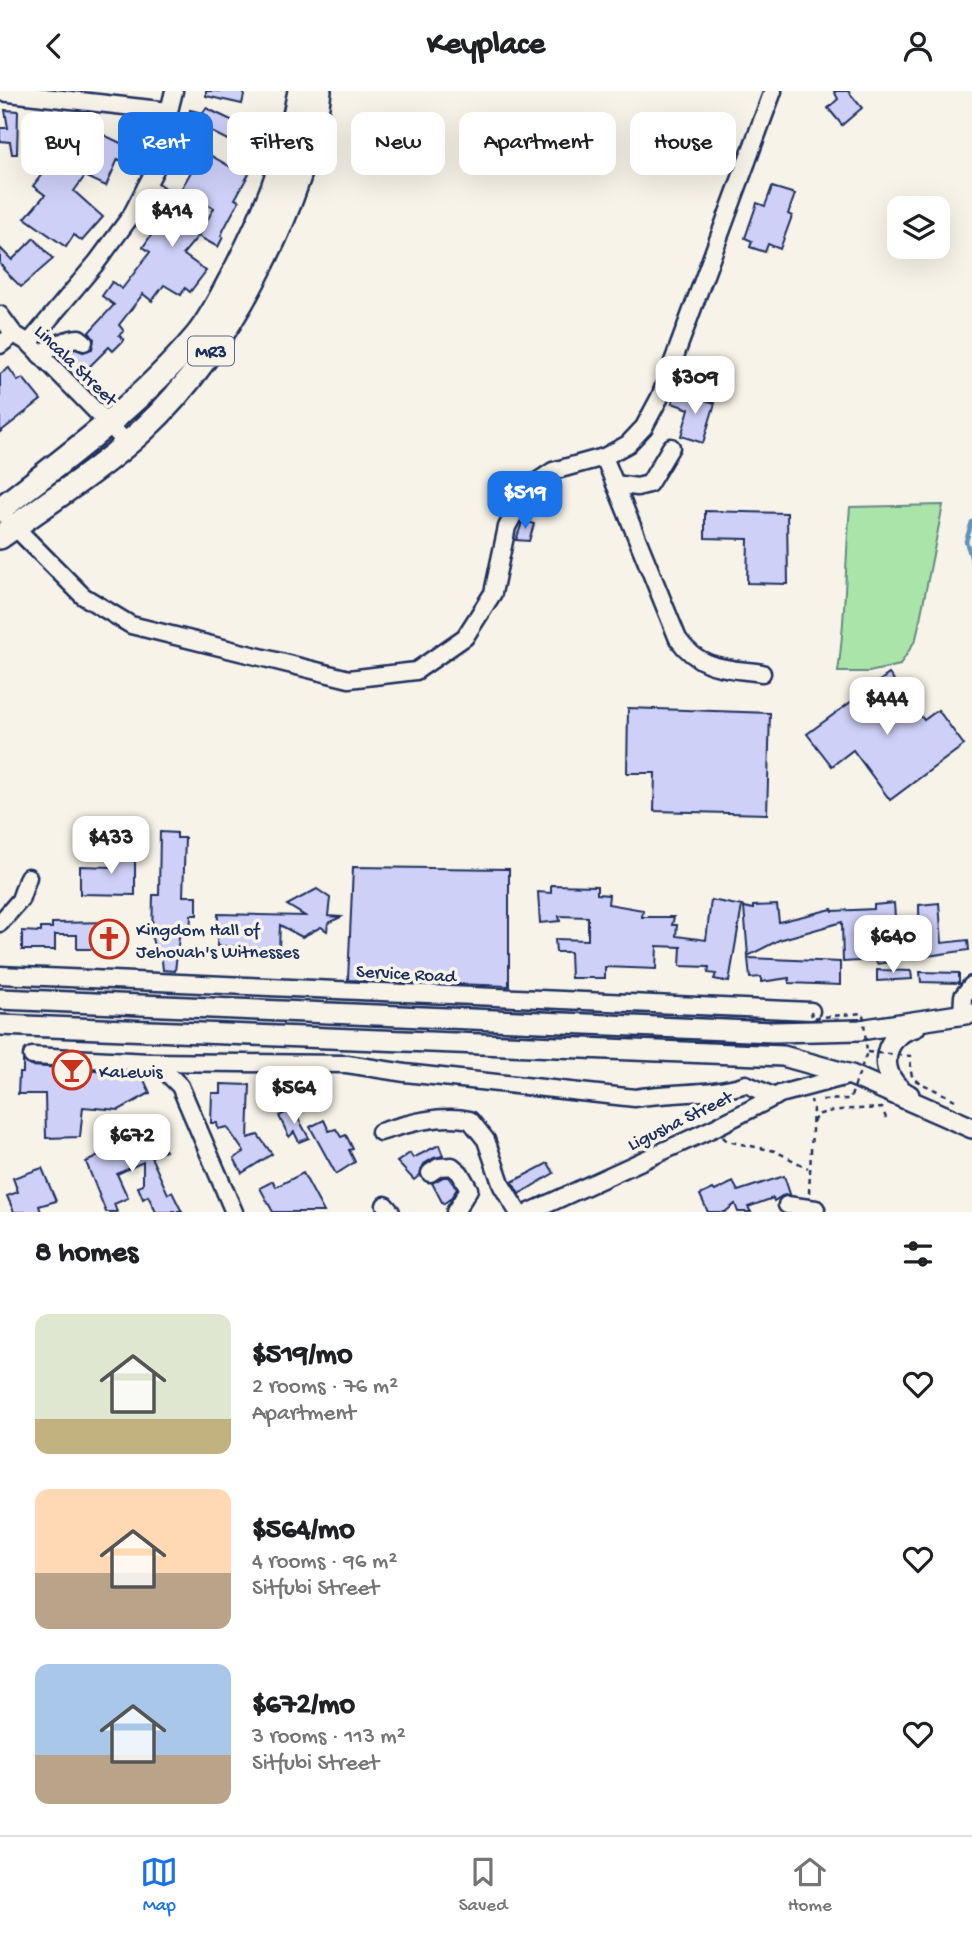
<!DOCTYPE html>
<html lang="en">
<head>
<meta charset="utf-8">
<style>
  :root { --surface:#fff; --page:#f6f6f6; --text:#202124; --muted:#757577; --line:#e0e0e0; --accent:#1a73e8 }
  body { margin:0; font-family:"Gochi Hand",sans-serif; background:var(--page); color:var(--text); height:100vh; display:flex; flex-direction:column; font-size:26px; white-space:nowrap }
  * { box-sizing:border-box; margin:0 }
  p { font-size:23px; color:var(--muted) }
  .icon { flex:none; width:38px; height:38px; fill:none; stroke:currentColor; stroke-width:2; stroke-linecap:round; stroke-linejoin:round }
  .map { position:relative; height:1121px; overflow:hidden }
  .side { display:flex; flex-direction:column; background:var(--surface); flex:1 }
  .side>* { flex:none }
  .guide { position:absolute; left:21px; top:21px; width:931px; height:63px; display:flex; gap:14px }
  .buttons { position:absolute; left:887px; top:105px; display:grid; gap:14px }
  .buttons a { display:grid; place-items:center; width:63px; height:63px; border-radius:14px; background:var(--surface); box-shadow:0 7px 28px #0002; font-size:35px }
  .price { position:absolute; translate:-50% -60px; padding:0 16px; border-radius:14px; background:#fff; color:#222; font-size:23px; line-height:46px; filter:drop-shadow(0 2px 4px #0008) }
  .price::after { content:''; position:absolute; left:50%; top:42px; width:21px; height:16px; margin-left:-10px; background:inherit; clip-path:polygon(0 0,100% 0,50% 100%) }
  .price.active { background:var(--accent); color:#fff }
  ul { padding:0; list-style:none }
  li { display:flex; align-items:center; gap:21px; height:175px; padding:0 35px }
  li span { display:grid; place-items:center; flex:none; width:196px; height:140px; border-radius:14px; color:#555 }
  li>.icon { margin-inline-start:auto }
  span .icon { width:84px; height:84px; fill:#fffc; stroke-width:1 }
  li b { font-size:30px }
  h2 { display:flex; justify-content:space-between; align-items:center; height:84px; padding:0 35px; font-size:30px }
  .pill { padding:0 24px; border-radius:14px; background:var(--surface); box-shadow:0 7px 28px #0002; font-size:24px; line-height:63px }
  .pill.active { background:var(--accent); color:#fff }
  header { display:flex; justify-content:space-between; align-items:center; height:91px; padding:0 35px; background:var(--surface); font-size:32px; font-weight:700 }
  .menu { display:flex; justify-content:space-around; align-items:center; height:98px; border-top:2px solid var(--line); background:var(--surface); font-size:19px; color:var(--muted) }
  .menu a { display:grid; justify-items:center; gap:4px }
  .menu .active { color:var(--accent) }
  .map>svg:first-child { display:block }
</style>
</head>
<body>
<header><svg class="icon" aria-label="back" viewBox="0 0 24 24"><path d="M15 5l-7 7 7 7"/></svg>Keyplace<svg class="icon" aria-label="person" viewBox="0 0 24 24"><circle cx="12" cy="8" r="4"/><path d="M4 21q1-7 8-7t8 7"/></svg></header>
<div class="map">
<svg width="972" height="1121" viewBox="0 0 972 1121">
  <rect width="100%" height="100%" fill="#f7f3e8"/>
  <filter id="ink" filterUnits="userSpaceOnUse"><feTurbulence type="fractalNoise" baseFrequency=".0143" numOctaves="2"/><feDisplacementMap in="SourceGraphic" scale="14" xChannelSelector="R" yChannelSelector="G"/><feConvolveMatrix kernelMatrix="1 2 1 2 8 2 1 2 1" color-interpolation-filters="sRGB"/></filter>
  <g filter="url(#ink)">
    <path fill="#abe4a8" stroke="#638a83" stroke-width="2" d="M943 414 916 548 900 574 869 581H838C846 526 845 471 850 416Z"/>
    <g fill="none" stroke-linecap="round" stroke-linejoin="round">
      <path stroke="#6493ba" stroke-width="4.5" d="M972 431 966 450 972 469"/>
    </g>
    <g fill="#ced0f8" stroke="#1b2f5e" stroke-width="2">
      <path d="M206 0H245L242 13 206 5Z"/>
      <path d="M834 0H848L862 17 842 34 828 17 838 8Z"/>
      <path d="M206 17 254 40 245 58 188 29 190 19 203 22Z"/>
      <path d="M5 19 18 20 17 63H12L10 51 0 50V37H8Z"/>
      <path d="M58 31 72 44 61 55 89 68 102 43 129 56 121 70 118 68 106 95 85 85 74 100 103 126 82 150 74 144 66 156 25 127 45 104 33 95 54 67 38 51Z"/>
      <path d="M203 60 231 76 239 61 256 70 235 108 239 110 224 138 221 145 223 146 218 156 198 145 183 163 206 180 190 201 185 197 181 204 164 194 152 210 143 203 119 234 124 240 119 244 124 249 113 260 109 256 85 280 68 262 75 258 83 261 92 258 94 248 89 241 114 214 102 205 112 191 122 198 150 161 143 156 156 137 145 128 151 119 162 127 169 125 174 120 200 142 214 117 180 100Z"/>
      <path d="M772 96 795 103 788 123 792 125 780 158 768 153 765 161 750 156 752 150 745 147 757 112 765 115Z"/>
      <path d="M34 147 53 168 21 196 3 178 4 177 0 173V157L12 169Z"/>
      <path d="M9 277 18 290 23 287 41 309 0 341V283Z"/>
      <path d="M677 301 715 312 703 352 681 345 689 318 672 312Z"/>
      <path d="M705 420 787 422 788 493 747 492 748 448 705 447Z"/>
      <path d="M523 429 534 433 529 450 516 449Z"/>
      <path d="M889 583 924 629 938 619 964 654 890 709 853 659 832 675 807 643Z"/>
      <path d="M628 617 770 622 767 723 654 720 655 682H627Z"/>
      <path d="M160 741 177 742V747H185L183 805H197V824H191L190 846H179L175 880 163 879 161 860 155 859 152 847 153 804H159Z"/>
      <path d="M113 759H135V804L80 803V775L113 776Z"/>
      <path d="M353 776 509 778V895L348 889Z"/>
      <path d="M551 794 597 795V803L609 804 608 813 643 819 642 826H674L672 834H677L676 845 706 849 711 809 742 815 729 891 714 888 716 883 708 882 709 876 680 875 681 856 657 855 656 878 605 876V887H571L570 861H556L555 848 588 849V826L559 825 560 830 540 832 538 801 551 802Z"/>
      <path d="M317 798 330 807 328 825 341 826 328 832 327 840 321 836 302 846 280 834 279 858 217 855 218 823 305 825 287 814Z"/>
      <path d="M894 812 898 870 877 873 876 869 843 871 842 831 779 849 748 865 744 816 753 818V815L777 814 779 831 832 818 833 820 874 818V814Z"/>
      <path d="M939 812 942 852 968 849 969 859 920 866 919 814Z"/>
      <path d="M116 831V847H109V858H77V844H55V859H22V840L41 841V837H52V832Z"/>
      <path d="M748 867 840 871V894L789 892V887L761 891V886L750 887Z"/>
      <path d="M877 879 911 880 912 888 877 890Z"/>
      <path d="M920 881 959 882V892L921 891Z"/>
      <path d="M23 969 31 975 141 982 150 1002 119 1019 83 1016 80 1046 46 1047 45 1003H18L19 982H23Z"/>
      <path d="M221 993 250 994 248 1047 258 1044 272 1063 242 1082 234 1067 244 1061 227 1036 218 1038 217 1032H211L212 1002H221Z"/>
      <path d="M293 1018 309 1047 299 1051 294 1041 289 1046 279 1025Z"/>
      <path d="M324 1029 329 1040 336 1038 341 1046 346 1044 353 1058 349 1059 355 1071 336 1083 310 1036Z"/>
      <path d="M154 1039 165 1060 151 1066 168 1103 172 1101 182 1121H156L148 1105 143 1108 138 1096 143 1094V1071L117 1083 128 1107 114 1113 117 1121H106L86 1071Z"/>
      <path d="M439 1054 443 1065 434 1067 424 1073 420 1084 414 1089 397 1071 410 1062 413 1067Z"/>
      <path d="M548 1072 554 1082 519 1103 512 1091Z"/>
      <path d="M42 1077 56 1110 39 1115 41 1121H14L7 1105 18 1101 13 1087Z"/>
      <path d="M303 1082 324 1121H273L260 1097 273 1090 276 1096Z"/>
      <path d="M784 1085 790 1103 782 1105 774 1110 773 1107 748 1116 751 1121H738L735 1113 725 1121H708L700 1104 713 1098 715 1100 733 1091 738 1100Z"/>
      <path d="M443 1086H448L457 1098 450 1108 443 1113 432 1092Z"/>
    </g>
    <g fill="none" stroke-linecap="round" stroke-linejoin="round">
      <defs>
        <g id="minor">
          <path d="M0 1 169 20 160 69 131 125 97 171 29 252"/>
          <path d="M169 20 174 0"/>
          <path d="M146 96 159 104 164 116"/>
          <path d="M0 224 14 243 29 252 127 352"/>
          <path d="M0 254 14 243"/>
          <path d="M40 264C52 255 64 248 79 247L84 251"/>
          <path d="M604 366 678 548C700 579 727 577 762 582"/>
          <path d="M615 393 637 396 649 393 671 356"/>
          <path d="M8 429 83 505 131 534 349 588 416 580 465 546 493 502 507 436 529 396 553 380 604 366 628 353 644 336 660 306 773 0"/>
          <path d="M0 832 20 809 28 786"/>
          <path d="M0 884 811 920"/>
          <path d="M962 924 963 905 972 894"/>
          <path d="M32 965 149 971 163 978 180 995 234 1121"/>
          <path d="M149 971 347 973 405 982 635 1007C672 1000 710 1005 746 993L775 1006"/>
          <path d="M380 1041C409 1032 441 1023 470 1029L486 1049 502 1095 518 1121"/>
          <path d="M430 1082 439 1076 452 1075 460 1082 469 1098 455 1121"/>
          <path d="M385 1114 391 1121"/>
          <path d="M787 1114 816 1118"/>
          <path d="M530 1121 714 1037 780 1003 851 984"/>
        </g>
        <g id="major">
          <path d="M0 908 773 941 860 939 972 922"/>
          <path d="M0 934 783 965 851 984 972 1037"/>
          <path d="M909 1004C877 988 879 945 915 936"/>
        </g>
        <g id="highway">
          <path d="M0 418C68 365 139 313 195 247 210 230 220 208 231 188 264 125 287 70 300 0"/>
          <path d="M0 446C47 412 101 378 144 338 226 263 306 110 319 0"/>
        </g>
      </defs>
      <use href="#minor" stroke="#1b2f5e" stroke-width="21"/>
      <use href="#major" stroke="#1b2f5e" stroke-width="24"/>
      <use href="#highway" stroke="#1b2f5e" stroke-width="28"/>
      <g stroke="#1b2f5e" stroke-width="2.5" stroke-dasharray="5 5" stroke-linecap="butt">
        <path d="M813 1031 817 1024C841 1016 858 1019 882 1017L886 1027"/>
        <path d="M723 1046 727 1050 775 1060 808 1077"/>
        <path d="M809 1102 813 1018 811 1009"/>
      </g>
      <use href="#minor" stroke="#f7f3e8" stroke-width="16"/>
      <use href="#major" stroke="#f7f3e8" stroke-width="19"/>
      <use href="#highway" stroke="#f7f3e8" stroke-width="23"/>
      <g stroke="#1b2f5e" stroke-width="2.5" stroke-dasharray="5 5" stroke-linecap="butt">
        <path d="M811 920 812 927 863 922 867 961 850 1008 821 1009"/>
        <path d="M867 961 911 965 910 978 913 988 955 1009"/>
      </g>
    </g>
  </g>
  <defs>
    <symbol id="church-ring" viewBox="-11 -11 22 22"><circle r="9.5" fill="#f7f3e8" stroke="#c8321e" stroke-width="1.5"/><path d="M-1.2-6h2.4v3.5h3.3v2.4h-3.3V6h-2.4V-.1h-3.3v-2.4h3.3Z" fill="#c8321e"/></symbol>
    <symbol id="bar-ring" viewBox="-11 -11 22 22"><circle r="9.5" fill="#f7f3e8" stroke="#c8321e" stroke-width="1.5"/><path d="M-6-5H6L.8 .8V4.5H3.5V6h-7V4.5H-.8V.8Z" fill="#c8321e"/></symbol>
  </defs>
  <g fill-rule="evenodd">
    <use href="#church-ring" x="87" y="826" width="44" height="44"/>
    <use href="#bar-ring" x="50" y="957" width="44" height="44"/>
  </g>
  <g text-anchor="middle" stroke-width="7" stroke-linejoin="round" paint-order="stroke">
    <rect fill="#f7f3e8" stroke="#5d6a87" stroke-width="2" x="188" y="245.5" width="46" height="29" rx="5"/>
    <g font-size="18" font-weight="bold" fill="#1b2f5e">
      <text x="211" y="266">MR3</text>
    </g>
    <g font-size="19" fill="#1b2f5e" stroke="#f7f3e8">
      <text transform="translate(77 273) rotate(44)" y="7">Lincala Street</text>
      <text transform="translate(406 881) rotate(3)" y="7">Service Road</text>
      <text transform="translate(679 1028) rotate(-26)" y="7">Ligusha Street</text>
    </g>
    <g font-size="19" fill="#1b2f5e" stroke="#f7f3e8" text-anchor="start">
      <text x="136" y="844">Kingdom Hall of<tspan x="136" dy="22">Jehovah's Witnesses</tspan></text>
      <text x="99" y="986">KaLewis</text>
    </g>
  </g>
</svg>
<div class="buttons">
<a><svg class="icon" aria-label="layers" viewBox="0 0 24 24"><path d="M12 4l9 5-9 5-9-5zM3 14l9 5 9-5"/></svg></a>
</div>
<b class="price" style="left:172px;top:158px">$414</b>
<b class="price" style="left:695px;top:325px">$309</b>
<b class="price active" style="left:525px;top:440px">$519</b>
<b class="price" style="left:887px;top:646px">$444</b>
<b class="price" style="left:111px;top:785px">$433</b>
<b class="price" style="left:893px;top:884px">$640</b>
<b class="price" style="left:294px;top:1035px">$564</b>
<b class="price" style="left:132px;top:1083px">$672</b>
<div class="guide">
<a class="pill">Buy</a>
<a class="pill active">Rent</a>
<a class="pill">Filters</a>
<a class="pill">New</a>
<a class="pill">Apartment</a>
<a class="pill">House</a>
</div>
</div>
<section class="side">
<h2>8 homes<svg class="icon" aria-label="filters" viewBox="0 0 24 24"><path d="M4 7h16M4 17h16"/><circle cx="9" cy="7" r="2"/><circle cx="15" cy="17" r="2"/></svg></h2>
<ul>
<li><span style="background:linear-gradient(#dfe7d0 75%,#c2b280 0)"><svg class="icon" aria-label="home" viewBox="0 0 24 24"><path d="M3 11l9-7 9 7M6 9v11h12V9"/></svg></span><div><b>$519/mo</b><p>2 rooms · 76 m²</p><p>Apartment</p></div><svg class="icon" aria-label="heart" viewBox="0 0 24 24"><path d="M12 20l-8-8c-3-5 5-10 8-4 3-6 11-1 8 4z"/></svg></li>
<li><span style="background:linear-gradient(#ffd9b3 60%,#b9a48a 0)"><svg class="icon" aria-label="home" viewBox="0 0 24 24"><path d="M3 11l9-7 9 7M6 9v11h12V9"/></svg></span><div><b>$564/mo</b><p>4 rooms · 96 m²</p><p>Sitfubi Street</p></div><svg class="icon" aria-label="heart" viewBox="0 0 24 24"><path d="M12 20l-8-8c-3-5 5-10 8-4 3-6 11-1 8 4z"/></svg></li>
<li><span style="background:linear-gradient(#a9c7e8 65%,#b9a48a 0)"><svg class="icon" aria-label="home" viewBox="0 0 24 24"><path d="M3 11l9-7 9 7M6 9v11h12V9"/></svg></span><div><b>$672/mo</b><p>3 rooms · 113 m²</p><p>Sitfubi Street</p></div><svg class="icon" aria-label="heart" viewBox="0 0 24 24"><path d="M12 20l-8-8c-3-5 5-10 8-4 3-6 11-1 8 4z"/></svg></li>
</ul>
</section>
<nav class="menu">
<a class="active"><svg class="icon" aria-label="map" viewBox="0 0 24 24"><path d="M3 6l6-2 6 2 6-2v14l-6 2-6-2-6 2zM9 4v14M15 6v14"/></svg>Map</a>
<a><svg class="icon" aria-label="saved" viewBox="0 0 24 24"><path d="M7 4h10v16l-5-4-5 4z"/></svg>Saved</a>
<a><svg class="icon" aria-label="home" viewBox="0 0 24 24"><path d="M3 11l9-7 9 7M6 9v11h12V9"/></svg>Home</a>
</nav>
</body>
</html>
